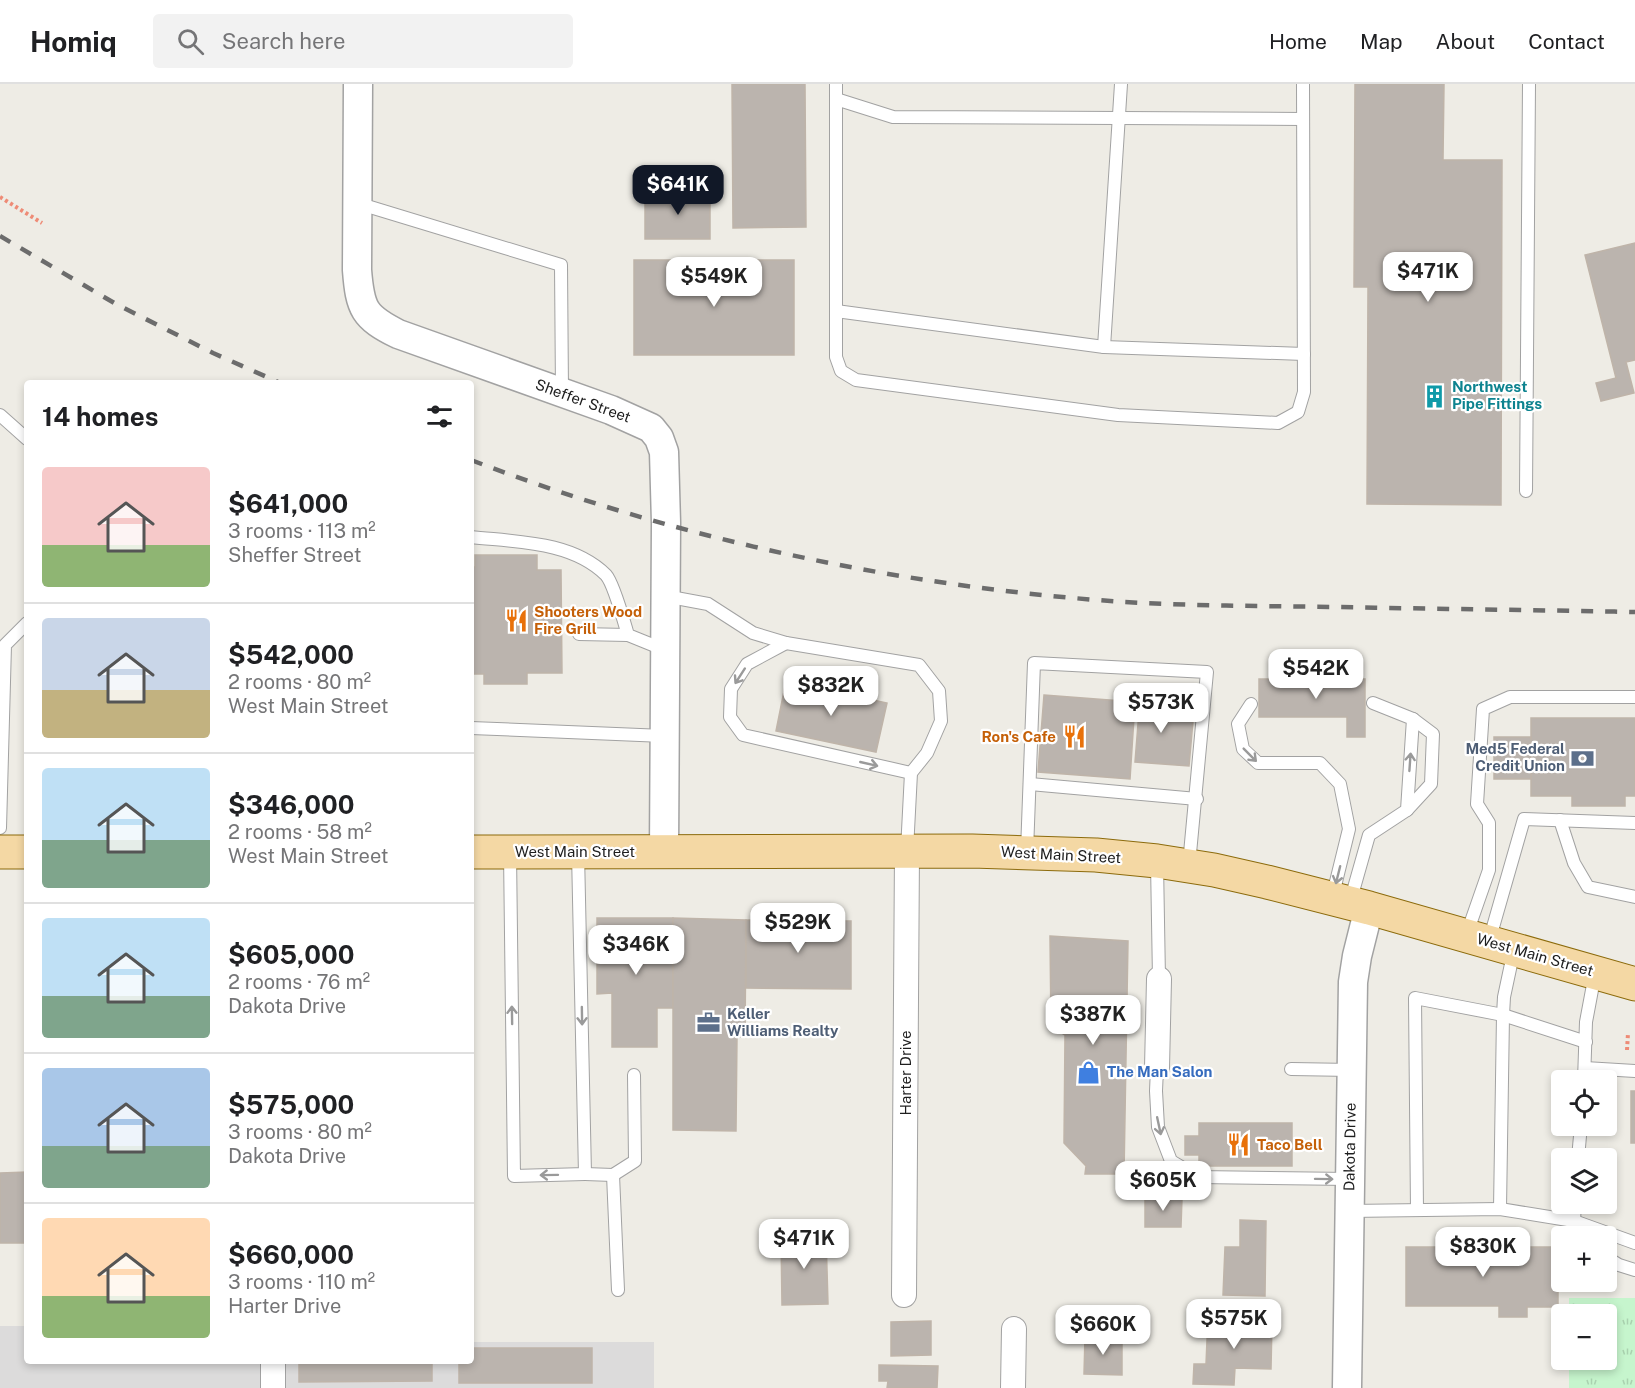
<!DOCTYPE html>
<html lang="en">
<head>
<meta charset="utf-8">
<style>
  :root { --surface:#fff; --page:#f2f2f2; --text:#202124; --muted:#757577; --line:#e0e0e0; --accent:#111827 }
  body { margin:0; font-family:"Public Sans",sans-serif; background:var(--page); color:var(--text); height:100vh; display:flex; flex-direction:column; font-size:22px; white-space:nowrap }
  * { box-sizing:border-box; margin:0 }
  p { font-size:20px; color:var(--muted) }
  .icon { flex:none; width:33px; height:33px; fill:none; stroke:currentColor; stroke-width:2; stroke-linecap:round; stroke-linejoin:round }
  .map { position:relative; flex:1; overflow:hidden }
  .side { position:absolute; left:24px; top:296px; width:450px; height:984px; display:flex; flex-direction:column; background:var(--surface); border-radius:6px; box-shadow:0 3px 9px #0003 }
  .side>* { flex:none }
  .buttons { position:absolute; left:1551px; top:986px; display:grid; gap:12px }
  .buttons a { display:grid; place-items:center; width:66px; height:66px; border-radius:6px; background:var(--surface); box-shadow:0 3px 9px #0003; font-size:30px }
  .price { position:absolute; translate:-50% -51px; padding:0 14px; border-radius:12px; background:#fff; color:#222; font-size:20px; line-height:39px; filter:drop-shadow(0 2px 3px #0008) }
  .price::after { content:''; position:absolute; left:50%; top:36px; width:18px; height:14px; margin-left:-9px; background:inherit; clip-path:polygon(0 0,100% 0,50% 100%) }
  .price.on { background:var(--accent); color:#fff }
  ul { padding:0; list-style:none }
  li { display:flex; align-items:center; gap:18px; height:150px; padding:0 18px }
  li+li { border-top:2px solid var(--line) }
  li span { display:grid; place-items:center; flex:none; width:168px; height:120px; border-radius:6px; color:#555 }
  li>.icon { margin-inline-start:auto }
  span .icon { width:72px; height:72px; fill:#fffc; stroke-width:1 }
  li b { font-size:26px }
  h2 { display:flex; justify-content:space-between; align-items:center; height:72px; padding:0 18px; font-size:26px }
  header { display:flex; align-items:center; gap:36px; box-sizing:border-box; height:84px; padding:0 30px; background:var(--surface); border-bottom:2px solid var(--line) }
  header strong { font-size:28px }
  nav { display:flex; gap:33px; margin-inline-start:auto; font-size:21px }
  .search { width:420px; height:54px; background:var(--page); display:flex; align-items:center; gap:15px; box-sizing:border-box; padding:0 21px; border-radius:6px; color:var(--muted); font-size:22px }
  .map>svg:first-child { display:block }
</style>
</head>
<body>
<header>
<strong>Homiq</strong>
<div class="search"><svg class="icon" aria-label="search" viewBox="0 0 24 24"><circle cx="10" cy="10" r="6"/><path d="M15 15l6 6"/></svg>Search here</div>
<nav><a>Home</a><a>Map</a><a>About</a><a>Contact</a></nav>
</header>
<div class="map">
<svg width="1635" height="1304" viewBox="0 0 1635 1304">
  <defs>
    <pattern id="park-tufts" width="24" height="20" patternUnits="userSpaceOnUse" patternTransform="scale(1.5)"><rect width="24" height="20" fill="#c6f5cd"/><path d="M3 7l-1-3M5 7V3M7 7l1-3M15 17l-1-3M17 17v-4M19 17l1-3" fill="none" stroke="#aad2b0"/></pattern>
  </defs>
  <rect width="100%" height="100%" fill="#eeece5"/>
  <path fill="#dcdbdb" d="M0 1242H27V1276H471V1258H654V1304H0Z"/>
  <path fill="url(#park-tufts)" d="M1569 1214H1635V1304H1569V1275H1606V1230H1569Z"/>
  <g fill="#bbb4ae" stroke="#bfb4a9" stroke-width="1.5">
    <path d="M732 0H805L806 143 733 144Z"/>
    <path d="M1355 0H1444L1443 76H1502L1501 421 1367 420 1368 203H1354Z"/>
    <rect x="645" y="110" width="65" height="45"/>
    <path d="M1635 159V276L1626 278 1634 309 1601 317 1596 299 1616 294 1585 171Z"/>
    <rect x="634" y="176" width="160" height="95"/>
    <path d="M475 471H537V486H561L562 589H527V600H484V590H471V483H475Z"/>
    <path d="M1259 595H1365V653H1347V633H1259Z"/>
    <path d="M786 597 887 619 876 668 776 647Z"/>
    <path d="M1141 602 1155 604 1154 615 1167 616 1165 635 1193 637 1189 682 1135 678Z"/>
    <path d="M1044 611 1135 618 1130 695 1038 688Z"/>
    <path d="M1531 634H1635V712H1625V722H1572V712H1531Z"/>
    <rect x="1494" y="653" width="37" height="42"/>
    <path d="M597 834H673V924H657V963H612V909L597 910Z"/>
    <path d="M673 834 746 836 745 953H737L736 1047 673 1046Z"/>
    <path d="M746 836 851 837V905L746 904Z"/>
    <path d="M1050 852 1128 857 1124 1090H1085L1086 1082 1064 1059 1065 951 1051 942Z"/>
    <rect x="1631" y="1007" width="4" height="52"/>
    <path d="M1199 1039H1292V1082H1199V1071H1185V1052H1199Z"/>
    <path d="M27 1088V1159H0V1089Z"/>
    <path d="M1145 1113 1182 1114 1181 1143H1145Z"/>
    <path d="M1240 1136 1266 1137 1265 1212 1223 1211 1225 1163H1240Z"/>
    <path d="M826 1151 828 1220 782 1221 781 1153Z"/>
    <path d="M1406 1163H1558V1223H1527V1233H1499V1222H1406Z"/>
    <path d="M1208 1233 1235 1234V1238L1272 1239 1271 1285 1235 1284 1234 1301 1193 1300 1194 1280H1206Z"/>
    <path d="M931 1237V1271L891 1272V1238Z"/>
    <path d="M1085 1253 1122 1254V1291L1084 1290Z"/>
    <path d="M471 1264H592V1299H459V1276H471Z"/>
    <path d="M299 1276H432V1297L299 1298Z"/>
    <path d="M879 1281 938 1282 937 1304H887L888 1297H879Z"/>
  </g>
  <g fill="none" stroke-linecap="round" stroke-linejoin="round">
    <defs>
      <g id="service">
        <path d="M836 0V273L841 287 856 296 1118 331 1278 339 1298 328 1304 308 1303 0"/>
        <path d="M836 15 893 33 1303 35"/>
        <path d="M357 119 561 181 562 309"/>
        <path d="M836 227 1104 263 1304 270"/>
        <path d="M1104 263 1121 0"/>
        <path d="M0 331 27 355"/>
        <path d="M1526 407 1529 0"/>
        <path d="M471 453C516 458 572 457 606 491 614 500 624 538 628 551L665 566"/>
        <path d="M665 512 708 520 753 549 786 559 919 581 939 607 941 637 927 669 911 689 907 766"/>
        <path d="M579 550 628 551"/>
        <path d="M786 559 747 580 731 605 730 633 743 651 911 689"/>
        <path d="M1251 620 1238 640 1243 665 1258 679H1320L1340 700 1349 745 1332 814"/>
        <path d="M471 644 664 652"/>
        <path d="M1030 700 1197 715"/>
        <path d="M1407 726 1431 700 1433 650 1413 635"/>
        <path d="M1560 736 1574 779 1588 803 1635 813"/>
        <path d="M0 744 5 561 27 539"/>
        <path d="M1027 767 1034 579 1207 588 1189 780"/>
        <path d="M510 769 514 1092 585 1090 578 769"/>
        <path d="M1157 779 1159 895"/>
        <path d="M1350 818 1369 751 1407 726 1413 635 1373 619"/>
        <path d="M1466 852 1489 786V739L1477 720 1483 625 1510 613H1635"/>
        <path d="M1489 857 1524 735 1635 739"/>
        <path d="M1157 984 1156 1007 1158 1043 1171 1077 1198 1093 1350 1095"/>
        <path d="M1585 984 1635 987"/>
        <path d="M1291 985 1352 986"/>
        <path d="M1584 996 1586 938 1595 890"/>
        <path d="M1578 1074 1581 1041"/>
        <path d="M585 1090 613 1091 635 1077 634 991"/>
        <path d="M613 1091 618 1206"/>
        <path d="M1500 1125 1503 931 1504 913 1514 866"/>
        <path d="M1417 1126 1415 914 1503 931 1586 958"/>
        <path d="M1349 1127 1500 1125 1574 1137 1575 1119"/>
        <path d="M1574 1137 1635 1159"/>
        <path d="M1574 1137 1580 1152"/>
        <path d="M1606 1173 1619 1181 1635 1186"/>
      </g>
      <g id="minor">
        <path d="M1157 984 1159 895"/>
        <path d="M904 1211 907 767"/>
        <path d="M273 1304V1276"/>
        <path d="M1013 1304 1014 1245"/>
      </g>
      <g id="tertiary">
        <path d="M358 0 357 186C360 225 364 233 398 250L611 326 651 344 659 354 664 368 666 439 664 768"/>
        <path d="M1347 1304 1353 898 1357 872 1369 824"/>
      </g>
      <g id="primary">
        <path d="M0 768H27"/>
        <path d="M471 768 972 767 1096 771 1157 777 1214 786 1267 798 1369 824 1635 900"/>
      </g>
    </defs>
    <use href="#service" stroke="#a2a2a2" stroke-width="14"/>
    <use href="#minor" stroke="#a2a2a2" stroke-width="26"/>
    <use href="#tertiary" stroke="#a2a2a2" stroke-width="31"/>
    <use href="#primary" stroke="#8c6b0c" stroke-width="35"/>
    <g stroke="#ee8b76" stroke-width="4" stroke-dasharray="3 3" stroke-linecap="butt">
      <path d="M0 113 42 139"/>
      <path d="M1627 966 1628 949"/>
    </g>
    <use href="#service" stroke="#fff" stroke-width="12"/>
    <use href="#minor" stroke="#fff" stroke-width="24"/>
    <use href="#tertiary" stroke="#fff" stroke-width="28"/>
    <use href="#primary" stroke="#f4d8a4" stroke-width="33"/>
    <g stroke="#6c6c6c" stroke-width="4.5" stroke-dasharray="12 12" stroke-linecap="butt">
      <path d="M0 152 116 220 213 269 278 298"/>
      <path d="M471 376C679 456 903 503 1124 518 1195 522 1267 522 1338 523 1437 525 1536 526 1635 528"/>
    </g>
  </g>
  <defs><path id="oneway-shaft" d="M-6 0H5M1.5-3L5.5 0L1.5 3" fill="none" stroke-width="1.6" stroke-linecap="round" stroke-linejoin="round" transform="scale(1.5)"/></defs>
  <g stroke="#9a9a9a">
    <use href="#oneway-shaft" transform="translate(740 592) rotate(123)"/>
    <use href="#oneway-shaft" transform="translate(1250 671) rotate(45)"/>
    <use href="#oneway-shaft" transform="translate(1410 678) rotate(-86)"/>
    <use href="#oneway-shaft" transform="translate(869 680) rotate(13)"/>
    <use href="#oneway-shaft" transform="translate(1338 791) rotate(104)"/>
    <use href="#oneway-shaft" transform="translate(512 931) rotate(-91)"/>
    <use href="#oneway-shaft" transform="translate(582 932) rotate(89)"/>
    <use href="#oneway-shaft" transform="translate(1159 1042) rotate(78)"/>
    <use href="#oneway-shaft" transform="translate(549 1091) rotate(179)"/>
    <use href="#oneway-shaft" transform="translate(1324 1095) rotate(1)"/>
  </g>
  <defs>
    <symbol id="building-bare" viewBox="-9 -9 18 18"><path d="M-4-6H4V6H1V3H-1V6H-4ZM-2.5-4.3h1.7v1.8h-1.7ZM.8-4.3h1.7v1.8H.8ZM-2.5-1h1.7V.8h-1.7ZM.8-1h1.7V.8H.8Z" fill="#0f9aa8" stroke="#fff" stroke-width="2.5" paint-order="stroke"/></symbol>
    <symbol id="restaurant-bare" viewBox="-9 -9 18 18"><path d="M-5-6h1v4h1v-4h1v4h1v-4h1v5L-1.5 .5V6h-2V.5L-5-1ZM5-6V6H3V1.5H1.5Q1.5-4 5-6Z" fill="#e8710a" stroke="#fff" stroke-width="2.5" paint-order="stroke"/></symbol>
    <symbol id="bank-bare" viewBox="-9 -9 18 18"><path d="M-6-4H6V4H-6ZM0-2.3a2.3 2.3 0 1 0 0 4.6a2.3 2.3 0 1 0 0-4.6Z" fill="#5c6f8a" stroke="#fff" stroke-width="2.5" paint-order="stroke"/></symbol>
    <symbol id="office-bare" viewBox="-9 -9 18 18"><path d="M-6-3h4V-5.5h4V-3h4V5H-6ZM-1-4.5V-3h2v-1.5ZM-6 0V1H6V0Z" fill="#5c6f8a" stroke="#fff" stroke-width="2.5" paint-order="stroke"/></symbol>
    <symbol id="shop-bare" viewBox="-9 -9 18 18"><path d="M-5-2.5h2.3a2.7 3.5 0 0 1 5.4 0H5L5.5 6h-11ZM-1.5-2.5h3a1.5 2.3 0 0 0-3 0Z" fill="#3f7fe0" stroke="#fff" stroke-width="2.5" paint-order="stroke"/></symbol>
  </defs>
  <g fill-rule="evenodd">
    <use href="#building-bare" x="1418" y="296" width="33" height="33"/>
    <use href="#restaurant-bare" x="500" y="520" width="33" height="33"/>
    <use href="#restaurant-bare" x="1058" y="636" width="33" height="33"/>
    <use href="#bank-bare" x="1566" y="658" width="33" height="33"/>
    <use href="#office-bare" x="692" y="922" width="33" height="33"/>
    <use href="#shop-bare" x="1072" y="972" width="33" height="33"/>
    <use href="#restaurant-bare" x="1222" y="1044" width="33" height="33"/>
  </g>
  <g text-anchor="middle" stroke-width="4.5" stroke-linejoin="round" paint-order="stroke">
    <g font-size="15" font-weight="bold" fill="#0d838f" stroke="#fff" text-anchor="start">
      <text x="1452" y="308">Northwest<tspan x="1452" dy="17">Pipe Fittings</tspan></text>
    </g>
    <g font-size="15" fill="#1e1e1e" stroke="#fff">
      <text transform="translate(583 317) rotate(20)" y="5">Sheffer Street</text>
      <text x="575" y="773">West Main Street</text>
      <text transform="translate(1061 771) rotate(3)" y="5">West Main Street</text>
      <text transform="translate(1535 871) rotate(16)" y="5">West Main Street</text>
      <text transform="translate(906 989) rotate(-90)" y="5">Harter Drive</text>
      <text transform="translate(1350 1063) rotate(-89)" y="5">Dakota Drive</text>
    </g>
    <g font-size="15" font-weight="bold" fill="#c56008" stroke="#fff" text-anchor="start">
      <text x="534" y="533">Shooters Wood<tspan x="534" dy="17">Fire Grill</tspan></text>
      <text x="1056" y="658" text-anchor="end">Ron's Cafe</text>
      <text x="1257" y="1066">Taco Bell</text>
    </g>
    <g font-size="15" font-weight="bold" fill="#4e5e75" stroke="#fff" text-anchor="end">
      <text x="1565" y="670">Med5 Federal<tspan x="1565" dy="17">Credit Union</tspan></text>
      <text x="727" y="935" text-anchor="start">Keller<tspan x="727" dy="17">Williams Realty</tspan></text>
    </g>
    <g font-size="15" font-weight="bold" fill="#366cbe" stroke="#fff" text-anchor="start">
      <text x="1107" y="993">The Man Salon</text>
    </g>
  </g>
</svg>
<div class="buttons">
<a><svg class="icon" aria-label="locate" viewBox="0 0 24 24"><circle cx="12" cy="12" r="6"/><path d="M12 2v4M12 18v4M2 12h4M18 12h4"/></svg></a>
<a><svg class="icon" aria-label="layers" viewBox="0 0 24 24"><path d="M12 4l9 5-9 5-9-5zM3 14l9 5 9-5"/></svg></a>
<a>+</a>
<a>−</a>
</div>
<b class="price on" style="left:678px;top:132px">$641K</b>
<b class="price" style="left:1428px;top:219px">$471K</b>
<b class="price" style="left:714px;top:224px">$549K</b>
<b class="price" style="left:1316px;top:616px">$542K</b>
<b class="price" style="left:831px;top:633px">$832K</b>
<b class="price" style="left:1161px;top:650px">$573K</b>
<b class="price" style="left:798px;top:870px">$529K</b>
<b class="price" style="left:636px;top:892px">$346K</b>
<b class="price" style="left:1093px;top:962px">$387K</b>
<b class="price" style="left:1163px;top:1128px">$605K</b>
<b class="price" style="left:804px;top:1186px">$471K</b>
<b class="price" style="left:1483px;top:1194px">$830K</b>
<b class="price" style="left:1234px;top:1266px">$575K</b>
<b class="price" style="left:1103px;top:1272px">$660K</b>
<section class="side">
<h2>14 homes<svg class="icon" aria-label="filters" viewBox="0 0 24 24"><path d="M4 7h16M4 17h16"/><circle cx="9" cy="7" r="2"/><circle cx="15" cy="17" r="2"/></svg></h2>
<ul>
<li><span style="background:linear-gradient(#f6c9c9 65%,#8fb573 0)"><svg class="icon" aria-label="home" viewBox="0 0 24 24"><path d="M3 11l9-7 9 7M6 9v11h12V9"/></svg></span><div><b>$641,000</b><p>3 rooms · 113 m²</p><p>Sheffer Street</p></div></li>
<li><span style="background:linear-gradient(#c9d6e8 60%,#c2b280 0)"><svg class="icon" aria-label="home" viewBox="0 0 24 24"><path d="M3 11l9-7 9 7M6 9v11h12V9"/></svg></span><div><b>$542,000</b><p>2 rooms · 80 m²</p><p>West Main Street</p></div></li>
<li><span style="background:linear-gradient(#bfe0f5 60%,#7fa58c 0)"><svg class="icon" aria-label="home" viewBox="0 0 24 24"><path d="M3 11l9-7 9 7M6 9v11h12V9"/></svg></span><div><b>$346,000</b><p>2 rooms · 58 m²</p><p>West Main Street</p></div></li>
<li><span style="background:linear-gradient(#bfe0f5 65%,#7fa58c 0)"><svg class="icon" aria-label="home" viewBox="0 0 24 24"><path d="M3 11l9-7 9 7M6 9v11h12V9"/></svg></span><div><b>$605,000</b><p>2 rooms · 76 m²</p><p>Dakota Drive</p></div></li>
<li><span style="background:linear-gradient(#a9c7e8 65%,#7fa58c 0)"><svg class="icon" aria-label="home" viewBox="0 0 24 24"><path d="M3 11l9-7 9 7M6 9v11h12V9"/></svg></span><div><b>$575,000</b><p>3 rooms · 80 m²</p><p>Dakota Drive</p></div></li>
<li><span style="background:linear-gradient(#ffd9b3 65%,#8fb573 0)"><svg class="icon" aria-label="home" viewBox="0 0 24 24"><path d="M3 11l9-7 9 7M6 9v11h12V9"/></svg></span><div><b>$660,000</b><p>3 rooms · 110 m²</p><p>Harter Drive</p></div></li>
</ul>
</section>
</div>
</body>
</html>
